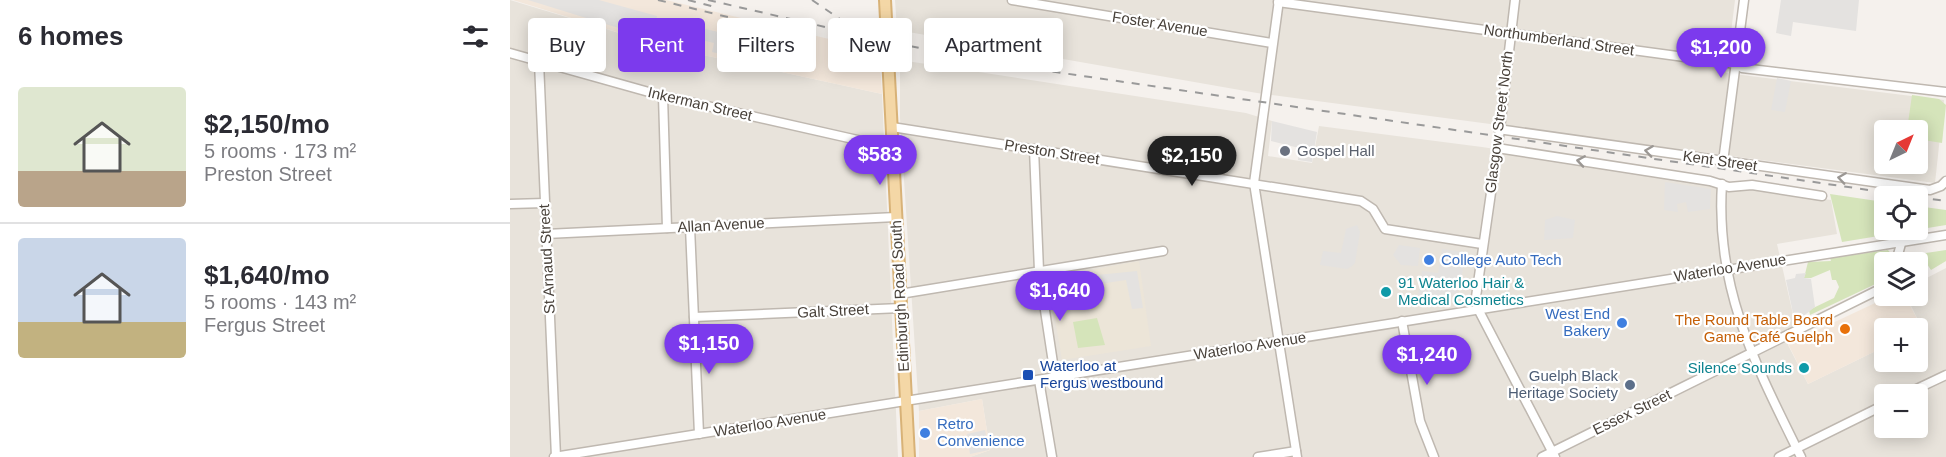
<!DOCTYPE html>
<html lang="en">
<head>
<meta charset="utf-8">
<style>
  :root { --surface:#fff; --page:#f2f2f3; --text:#2b2b33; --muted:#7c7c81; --line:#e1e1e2; --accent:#7c3aed }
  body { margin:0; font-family:Arial,sans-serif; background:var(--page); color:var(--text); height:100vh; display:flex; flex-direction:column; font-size:22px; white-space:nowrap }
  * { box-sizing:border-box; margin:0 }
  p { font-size:20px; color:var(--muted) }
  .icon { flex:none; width:33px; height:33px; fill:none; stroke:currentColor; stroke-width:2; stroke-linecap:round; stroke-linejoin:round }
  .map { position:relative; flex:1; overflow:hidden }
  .side { display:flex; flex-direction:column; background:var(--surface); width:510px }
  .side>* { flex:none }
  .hud { position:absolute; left:18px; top:18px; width:570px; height:54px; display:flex; gap:12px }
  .needle { width:39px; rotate:43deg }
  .controls { position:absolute; left:1364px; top:120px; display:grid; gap:12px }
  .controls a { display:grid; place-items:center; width:54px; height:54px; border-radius:6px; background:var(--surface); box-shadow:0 3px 15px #0003; font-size:30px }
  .price { position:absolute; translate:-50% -51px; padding:0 14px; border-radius:21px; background:var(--accent); color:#fff; font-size:20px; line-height:39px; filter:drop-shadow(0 2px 3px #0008) }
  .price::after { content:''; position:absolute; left:50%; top:36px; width:18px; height:14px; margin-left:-9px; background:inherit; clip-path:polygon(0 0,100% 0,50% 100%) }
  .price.active { background:#222; color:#fff }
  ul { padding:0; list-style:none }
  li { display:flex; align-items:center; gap:18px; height:150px; padding:0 18px }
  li+li { border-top:2px solid var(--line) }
  li span { display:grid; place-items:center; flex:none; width:168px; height:120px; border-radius:6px; color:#555 }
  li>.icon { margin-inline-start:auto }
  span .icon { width:72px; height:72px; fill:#fffc; stroke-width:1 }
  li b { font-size:26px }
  h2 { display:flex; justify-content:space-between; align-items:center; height:72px; padding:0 18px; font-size:26px }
  .chip { padding:0 21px; border-radius:6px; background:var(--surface); box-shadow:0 3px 15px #0003; font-size:21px; line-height:54px }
  .chip.active { background:var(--accent); color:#fff }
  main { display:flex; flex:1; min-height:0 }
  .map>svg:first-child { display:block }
</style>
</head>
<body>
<main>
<section class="side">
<h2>6 homes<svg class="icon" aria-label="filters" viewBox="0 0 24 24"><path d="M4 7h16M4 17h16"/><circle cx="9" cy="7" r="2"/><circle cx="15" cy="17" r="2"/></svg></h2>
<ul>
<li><span style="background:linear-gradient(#dfe7d0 70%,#b9a48a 0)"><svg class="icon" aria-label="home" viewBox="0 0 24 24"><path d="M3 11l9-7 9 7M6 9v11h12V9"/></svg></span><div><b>$2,150/mo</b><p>5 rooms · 173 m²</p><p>Preston Street</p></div></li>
<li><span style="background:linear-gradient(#c9d6e8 70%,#c2b280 0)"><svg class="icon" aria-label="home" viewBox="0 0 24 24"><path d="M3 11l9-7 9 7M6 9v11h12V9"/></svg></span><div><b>$1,640/mo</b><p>5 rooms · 143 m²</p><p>Fergus Street</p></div></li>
</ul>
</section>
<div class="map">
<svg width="1436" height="457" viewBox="0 0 1436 457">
  <rect width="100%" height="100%" fill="#f5f1ed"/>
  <g fill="#e8e3db" fill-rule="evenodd">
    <path d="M0 0 152 46 372 94 388 457H0Z"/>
    <path d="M385 0H1225L1216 73 1434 100 1425 183 747 93 387 30ZM1374 130H1407V164H1374Z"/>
    <path d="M390 60 736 113 762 121 758 156 802 163 809 126 972 147 1321 200 1327 234 1267 244 1285 323 1278 345 1298 384 1374 347V362H1407V330L1412 328 1396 296H1407V283L1436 268V457H460L480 450 472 399 409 411 390 118ZM1374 394H1407V428H1374Z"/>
  </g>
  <g fill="#f3e7db">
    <path d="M3 0H156L369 51 372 94 152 46Z"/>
    <path d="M1380 296H1395L1412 328 1407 330 1374 328V347L1298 384 1278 344Z"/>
    <path d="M472 399 480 450 460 457H409V411Z"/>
  </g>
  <path fill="#ece5d8" d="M629 261 641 346 552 360 538 278Z"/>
  <g fill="#d5e4ba">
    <path d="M1402 95 1429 99 1436 105 1432 143 1407 139V130H1397Z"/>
    <path d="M1320 194 1374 202V230H1407V206L1436 210V225L1332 242Z"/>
    <path d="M1378 250 1382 255 1381 262H1374V280L1300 315 1299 310 1324 298 1329 287 1326 280H1322L1320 270 1301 278H1294L1298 262 1321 261 1320 258Z"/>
    <path d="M1436 250V261L1421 270 1413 258 1405 262H1394L1396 256Z"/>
    <path d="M587 318 595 345 568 348 563 322Z"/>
  </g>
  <g fill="#e4e2e0">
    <path d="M18 0H89L147 16 143 31 130 29 128 34Z"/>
    <path d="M1271 0H1349L1346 31 1283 22 1281 36 1266 33Z"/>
    <path d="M177 25 302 53 299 64 275 58 272 69 202 52 204 43 174 36Z"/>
    <path d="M1267 78 1281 81 1275 112 1261 110Z"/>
    <path d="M762 121 807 132 802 162 788 160 789 148 761 141Z"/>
    <path d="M1155 182 1201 189 1200 209 1178 212 1176 202 1167 204 1168 212 1154 210Z"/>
    <path d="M1047 216 1065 220 1063 238 1034 240 1035 220Z"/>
    <path d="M847 225 850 232 845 263 842 266 837 269 810 265 813 251 831 253 836 229Z"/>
    <path d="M889 245 910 248 908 266 891 265 883 255Z"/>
    <path d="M932 249 955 252 951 285 945 296 907 303 912 271 928 273Z"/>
    <path d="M627 271 633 308 622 309 616 280 589 284 592 302 563 307 558 313 547 314 540 279 582 272 587 275Z"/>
    <path d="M1296 273 1294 278 1301 279 1305 307 1292 317 1284 318 1276 280 1285 278 1286 274Z"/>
    <path d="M475 430 479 450 460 454 457 434Z"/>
  </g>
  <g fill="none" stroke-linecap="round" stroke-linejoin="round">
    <defs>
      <g id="minor">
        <path d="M502 0 762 43"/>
        <path d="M769 0 744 183 787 457"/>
        <path d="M1005 0 989 137 966 297 968 309 1045 457"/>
        <path d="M768 2 1226 64 1232 68 1436 92"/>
        <path d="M0 53 153 96 383 148"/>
        <path d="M29 62 46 457"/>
        <path d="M153 96 157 228"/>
        <path d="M382 127 851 201 863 209 875 229 972 244"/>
        <path d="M988 129 1420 190 1431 186 1436 181"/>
        <path d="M987 148 1200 181 1219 187 1242 185 1312 196"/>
        <path d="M524 149 529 271 545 376"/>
        <path d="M1213 162 1234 0"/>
        <path d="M1212 184C1205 289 1246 366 1291 457"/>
        <path d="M0 204 35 203"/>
        <path d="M180 227 189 434"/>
        <path d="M36 234 386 217"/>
        <path d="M1386 262 1392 240"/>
        <path d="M390 294 653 251"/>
        <path d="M184 317 391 308"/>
        <path d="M892 321 910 421 924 457"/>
        <path d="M529 380 542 457"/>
        <path d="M1396 394 1436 375"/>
        <path d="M44 457 1436 235"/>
        <path d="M748 457 786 451"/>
        <path d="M1032 457 1374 287"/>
        <path d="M1269 457 1374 405"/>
      </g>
      <path id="major" d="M375 0 399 457"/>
    </defs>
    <use href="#minor" stroke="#bfb8b0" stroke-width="11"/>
    <use href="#major" stroke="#d8b277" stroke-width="14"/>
    <use href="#minor" stroke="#fff" stroke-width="8"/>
    <use href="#major" stroke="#f4d7a6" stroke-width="10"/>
    <g stroke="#9a9a9a" stroke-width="2" stroke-dasharray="8 8" stroke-linecap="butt">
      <path d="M148 0 279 32"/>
      <path d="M178 0 205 7"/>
      <path d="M198 0 389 44 504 66 1400 196"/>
      <path d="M302 0 330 19 360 32"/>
      <path d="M1407 197 1436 201"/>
    </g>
  </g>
  <defs><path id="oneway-chevron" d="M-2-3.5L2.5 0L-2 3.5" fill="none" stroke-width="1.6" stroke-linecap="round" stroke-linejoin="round" transform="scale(1.5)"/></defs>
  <g stroke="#9b9793">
    <use href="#oneway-chevron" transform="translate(1139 151) rotate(-172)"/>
    <use href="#oneway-chevron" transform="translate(1071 161) rotate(-171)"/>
    <use href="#oneway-chevron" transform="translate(1332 178) rotate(-172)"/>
  </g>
  <circle fill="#6b7280" stroke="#fff" stroke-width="2" cx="775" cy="151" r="6"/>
  <g fill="#3f7fe0" stroke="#fff" stroke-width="2">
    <circle cx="919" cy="260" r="6"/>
    <circle cx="1112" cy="323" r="6"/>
    <circle cx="415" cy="433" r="6"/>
  </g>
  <g fill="#0f9aa8" stroke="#fff" stroke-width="2">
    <circle cx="876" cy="292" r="6"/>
    <circle cx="1294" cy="368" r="6"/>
  </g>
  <circle fill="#e8710a" stroke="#fff" stroke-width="2" cx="1335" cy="329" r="6"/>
  <rect fill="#1a4fb4" stroke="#fff" stroke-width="2" x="512" y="369" width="12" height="12" rx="3"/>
  <circle fill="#5c6f8a" stroke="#fff" stroke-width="2" cx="1120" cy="385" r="6"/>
  <g text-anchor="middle" stroke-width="4.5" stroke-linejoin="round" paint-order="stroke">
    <g font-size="15" fill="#49423b" stroke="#fff">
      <text transform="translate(650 24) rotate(9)" y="5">Foster Avenue</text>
      <text transform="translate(1049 40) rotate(8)" y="5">Northumberland Street</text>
      <text transform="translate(190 104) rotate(13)" y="5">Inkerman Street</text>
      <text transform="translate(989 122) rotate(-83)" y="5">Glasgow Street North</text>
      <text transform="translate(542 152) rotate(9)" y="5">Preston Street</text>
      <text transform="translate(1210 161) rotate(8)" y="5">Kent Street</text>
      <text transform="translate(211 225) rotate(-3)" y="5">Allan Avenue</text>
      <text transform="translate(37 259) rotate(-93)" y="5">St Arnaud Street</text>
      <text transform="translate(1220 268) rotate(-9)" y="5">Waterloo Avenue</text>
      <text transform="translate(390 296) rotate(-93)" y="5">Edinburgh Road South</text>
      <text transform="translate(323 311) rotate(-3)" y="5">Galt Street</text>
      <text transform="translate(740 346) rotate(-9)" y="5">Waterloo Avenue</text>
      <text transform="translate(1122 412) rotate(-26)" y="5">Essex Street</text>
      <text transform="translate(260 423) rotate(-9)" y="5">Waterloo Avenue</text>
    </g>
    <g font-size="15" fill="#5b616d" stroke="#fff" text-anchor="start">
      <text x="787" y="156">Gospel Hall</text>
    </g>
    <g font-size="15" fill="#366cbe" stroke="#fff" text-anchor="start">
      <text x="931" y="265">College Auto Tech</text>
      <text x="1100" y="319" text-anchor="end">West End<tspan x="1100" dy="17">Bakery</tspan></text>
      <text x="427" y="429">Retro<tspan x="427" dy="17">Convenience</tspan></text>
    </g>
    <g font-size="15" fill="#0d838f" stroke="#fff" text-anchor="start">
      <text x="888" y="288">91 Waterloo Hair &amp;<tspan x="888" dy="17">Medical Cosmetics</tspan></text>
      <text x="1282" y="373" text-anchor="end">Silence Sounds</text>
    </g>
    <g font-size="15" fill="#c56008" stroke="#fff" text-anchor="end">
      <text x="1323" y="325">The Round Table Board<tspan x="1323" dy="17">Game Café Guelph</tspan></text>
    </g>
    <g font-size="15" fill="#164399" stroke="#fff" text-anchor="start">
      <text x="530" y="371">Waterloo at<tspan x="530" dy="17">Fergus westbound</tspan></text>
    </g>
    <g font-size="15" fill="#4e5e75" stroke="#fff" text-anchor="end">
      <text x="1108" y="381">Guelph Black<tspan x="1108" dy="17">Heritage Society</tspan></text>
    </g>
  </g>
</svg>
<div class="controls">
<a><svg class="needle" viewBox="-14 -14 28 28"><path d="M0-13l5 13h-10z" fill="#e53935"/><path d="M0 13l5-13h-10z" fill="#7c7c81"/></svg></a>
<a><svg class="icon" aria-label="locate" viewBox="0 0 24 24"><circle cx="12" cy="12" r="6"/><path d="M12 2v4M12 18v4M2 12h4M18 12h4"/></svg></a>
<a><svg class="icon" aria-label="layers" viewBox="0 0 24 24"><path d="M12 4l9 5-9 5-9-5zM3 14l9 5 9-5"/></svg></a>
<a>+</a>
<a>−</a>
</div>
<b class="price" style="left:1211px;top:79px">$1,200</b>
<b class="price" style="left:370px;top:186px">$583</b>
<b class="price active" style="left:682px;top:187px">$2,150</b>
<b class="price" style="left:550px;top:322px">$1,640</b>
<b class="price" style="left:199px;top:375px">$1,150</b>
<b class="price" style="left:917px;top:386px">$1,240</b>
<div class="hud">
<a class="chip">Buy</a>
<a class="chip active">Rent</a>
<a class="chip">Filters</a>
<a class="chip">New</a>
<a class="chip">Apartment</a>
</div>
</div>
</main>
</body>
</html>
